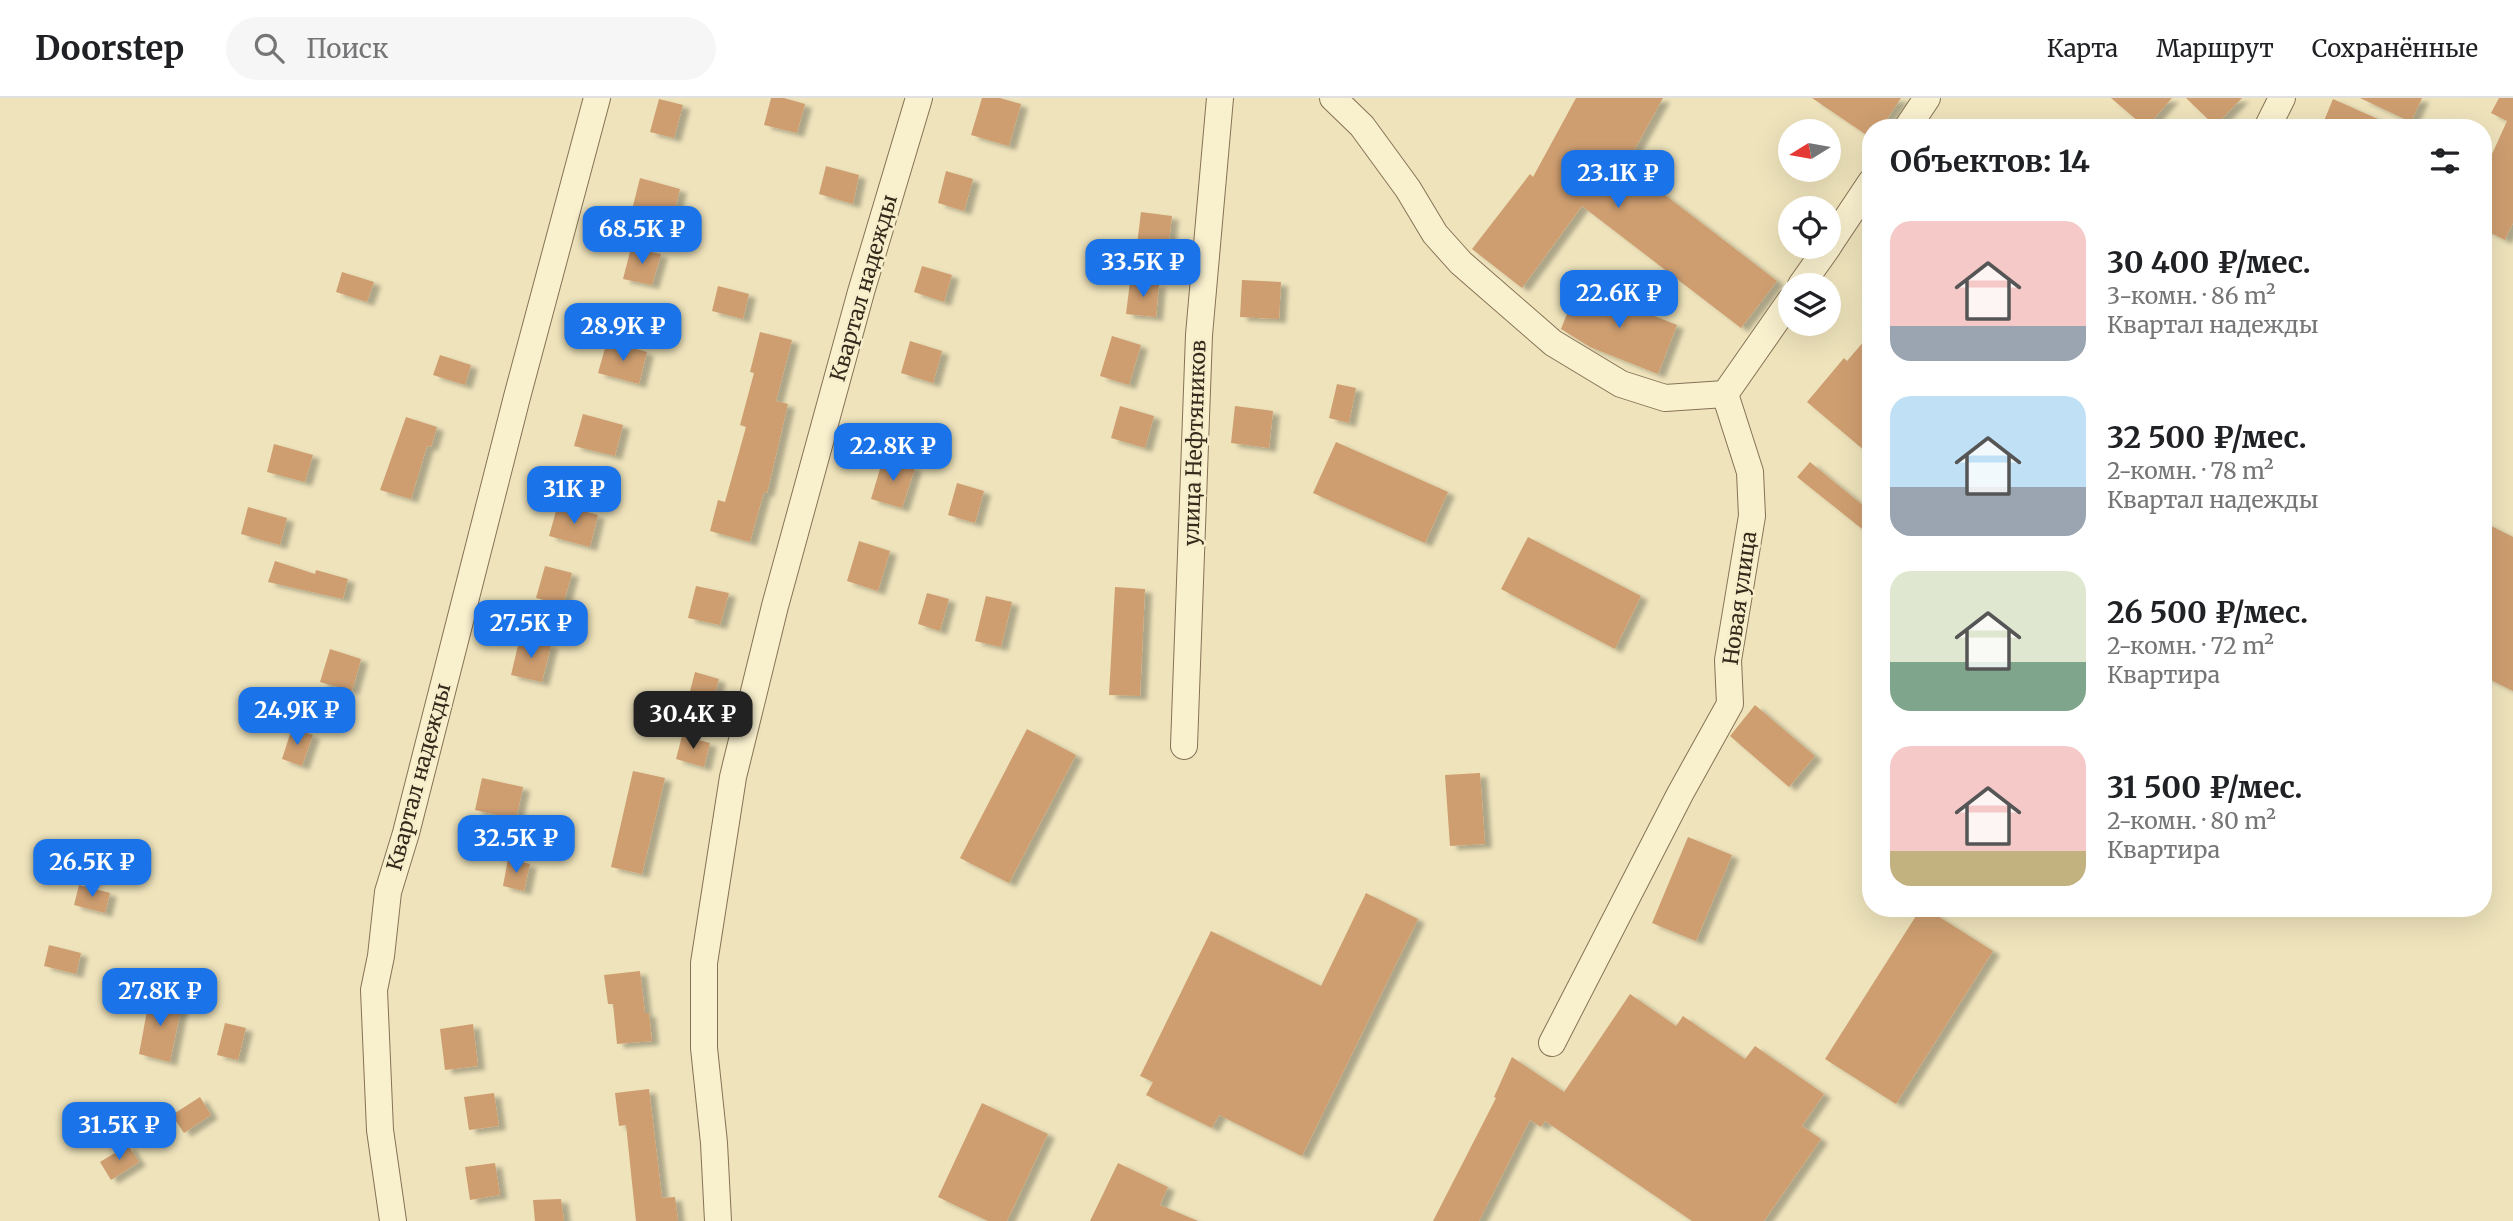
<!DOCTYPE html>
<html lang="ru">
<head>
<meta charset="utf-8">
<style>
  :root { --surface:#fff; --page:#f6f6f6; --text:#202124; --muted:#757577; --line:#e0e0e0; --accent:#1a73e8 }
  body { margin:0; font-family:Merriweather,serif; background:var(--page); color:var(--text); height:100vh; display:flex; flex-direction:column; font-size:26px; white-space:nowrap }
  * { box-sizing:border-box; margin:0 }
  p { font-size:23px; color:var(--muted) }
  .icon { flex:none; width:38px; height:38px; fill:none; stroke:currentColor; stroke-width:2; stroke-linecap:round; stroke-linejoin:round }
  .map { position:relative; flex:1; overflow:hidden }
  .details { position:absolute; left:1862px; top:21px; width:630px; height:798px; display:flex; flex-direction:column; background:var(--surface); border-radius:28px; box-shadow:0 7px 28px #0002 }
  .details>* { flex:none }
  .needle { width:46px; rotate:259deg }
  .controls { position:absolute; left:1778px; top:21px; display:grid; gap:14px }
  .controls a { display:grid; place-items:center; width:63px; height:63px; border-radius:50%; background:var(--surface); box-shadow:0 7px 28px #0002; font-size:35px }
  .price { position:absolute; translate:-50% -60px; padding:0 16px; border-radius:14px; background:var(--accent); color:#fff; font-size:23px; line-height:46px; filter:drop-shadow(0 2px 4px #0008) }
  .price::after { content:''; position:absolute; left:50%; top:42px; width:21px; height:16px; margin-left:-10px; background:inherit; clip-path:polygon(0 0,100% 0,50% 100%) }
  .price.current { background:#222; color:#fff }
  ul { padding:0; list-style:none }
  li { display:flex; align-items:center; gap:21px; height:175px; padding:0 28px }
  li span { display:grid; place-items:center; flex:none; width:196px; height:140px; border-radius:21px; color:#555 }
  li>.icon { margin-inline-start:auto }
  span .icon { width:84px; height:84px; fill:#fffc; stroke-width:1 }
  li b { font-size:30px }
  h2 { display:flex; justify-content:space-between; align-items:center; height:84px; padding:0 28px; font-size:30px }
  header { display:flex; align-items:center; gap:42px; box-sizing:border-box; height:98px; padding:0 35px; background:var(--surface); border-bottom:2px solid var(--line) }
  header strong { font-size:33px }
  nav { display:flex; gap:38px; margin-inline-start:auto; font-size:24px }
  .search { width:490px; height:63px; background:var(--page); display:flex; align-items:center; gap:18px; box-sizing:border-box; padding:0 24px; border-radius:38px; color:var(--muted); font-size:26px }
  .map>svg:first-child { display:block }
</style>
</head>
<body>
<header>
<strong>Doorstep</strong>
<div class="search"><svg class="icon" aria-label="search" viewBox="0 0 24 24"><circle cx="10" cy="10" r="6"/><path d="M15 15l6 6"/></svg>Поиск</div>
<nav><a>Карта</a><a>Маршрут</a><a>Сохранённые</a></nav>
</header>
<div class="map">
<svg width="2513" height="1123" viewBox="0 0 2513 1123">
  <defs>
    <filter id="shadow"><feDropShadow dx="7" dy="4" stdDeviation="2" flood-color="#0004"/></filter>
  </defs>
  <rect width="100%" height="100%" fill="#eee3bb"/>
  <g fill="#ce9e70" filter="url(#shadow)">
    <path d="M771 0H784L805 6 797 35 764 27Z"/>
    <path d="M982 0H1000L1021 6 1009 48 971 37Z"/>
    <path d="M1576 0H1663L1626 67 1777 183 1741 230 1582 108 1522 190 1472 151 1530 76 1533 79Z"/>
    <path d="M1812 0H1901L1881 30H1871V40Z"/>
    <path d="M2111 0H2172L2146 30Z"/>
    <path d="M2186 0H2242L2215 28Z"/>
    <path d="M2360 0H2422L2411 24Z"/>
    <path d="M2499 0H2513V125L2505 142 2483 131V52L2492 56 2507 23 2491 15Z"/>
    <path d="M659 1 683 7 674 40 650 34Z"/>
    <path d="M2333 1 2398 30H2321Z"/>
    <path d="M826 68 859 77 853 106 819 96Z"/>
    <path d="M946 73 973 81 964 113 938 105Z"/>
    <path d="M640 80 680 91 672 123 632 112Z"/>
    <path d="M1141 114 1172 118 1168 151 1137 147Z"/>
    <path d="M631 150 661 156 652 187 623 181Z"/>
    <path d="M922 168 952 177 944 204 914 194Z"/>
    <path d="M342 174 374 184 367 204 336 194Z"/>
    <path d="M1242 182 1281 184 1279 221 1240 219Z"/>
    <path d="M1130 184 1159 186 1156 219 1126 216Z"/>
    <path d="M718 188 749 196 743 221 712 213Z"/>
    <path d="M1578 188 1677 227 1658 276 1590 249 1561 231Z"/>
    <path d="M760 234 792 242 776 303 788 306 767 395 764 394 750 444 710 433 718 402 725 404 746 329 740 327 754 275 750 274Z"/>
    <path d="M1871 235V358L1807 304 1844 260 1847 263Z"/>
    <path d="M1112 238 1141 247 1129 287 1100 278Z"/>
    <path d="M607 243 647 254 639 286 598 275Z"/>
    <path d="M910 243 942 253 933 285 901 275Z"/>
    <path d="M440 257 471 267 465 287 433 277Z"/>
    <path d="M1337 286 1356 290 1349 325 1329 320Z"/>
    <path d="M1120 308 1154 318 1145 350 1111 340Z"/>
    <path d="M1235 308 1273 313 1269 350 1231 345Z"/>
    <path d="M583 316 623 327 615 358 574 348Z"/>
    <path d="M406 319 437 329 431 349 427 348 411 401 380 392Z"/>
    <path d="M1336 344 1448 394 1425 445 1313 395Z"/>
    <path d="M274 346 313 357 305 384 267 374Z"/>
    <path d="M883 361 915 370 902 410 871 401Z"/>
    <path d="M1810 364 1871 414V438L1797 379Z"/>
    <path d="M957 385 984 393 975 425 948 417Z"/>
    <path d="M558 406 598 417 590 449 549 438Z"/>
    <path d="M248 409 287 420 280 447 241 436Z"/>
    <path d="M2483 424 2513 439V593L2483 578Z"/>
    <path d="M1528 439 1641 498 1615 551 1501 491Z"/>
    <path d="M859 443 890 453 878 493 847 483Z"/>
    <path d="M275 463 315 476 316 472 348 481 343 501 268 484Z"/>
    <path d="M545 468 572 475 563 507 536 500Z"/>
    <path d="M696 488 729 495 720 527 688 520Z"/>
    <path d="M1115 489 1145 491 1140 598 1109 597Z"/>
    <path d="M927 495 949 501 940 533 918 526Z"/>
    <path d="M986 498 1012 504 1001 549 975 543Z"/>
    <path d="M520 539 551 547 542 584 511 577Z"/>
    <path d="M330 551 361 561 352 593 320 584Z"/>
    <path d="M695 574 719 581 711 612 687 605Z"/>
    <path d="M1755 607 1815 658 1789 689 1730 638Z"/>
    <path d="M292 630 313 637 302 668 282 661Z"/>
    <path d="M1027 631 1076 657 1009 785 960 760Z"/>
    <path d="M682 638 710 645 704 669 676 661Z"/>
    <path d="M633 673 665 680 642 776 611 769Z"/>
    <path d="M1480 675 1485 746 1450 748 1445 677Z"/>
    <path d="M482 680 523 689 516 721 475 712Z"/>
    <path d="M1688 739 1732 757 1696 843 1652 825Z"/>
    <path d="M508 761 530 766 524 793 503 788Z"/>
    <path d="M79 787 110 795 105 815 74 807Z"/>
    <path d="M1366 795 1418 821 1302 1058 1219 1017 1212 1030 1146 997 1153 984 1140 978 1211 833 1321 888Z"/>
    <path d="M1921 810H1925L1993 853 1896 1006 1825 961Z"/>
    <path d="M49 847 81 855 76 876 44 868Z"/>
    <path d="M640 873 645 915H649L652 943 617 946 613 906H608L604 877Z"/>
    <path d="M1630 896 1676 928 1683 918 1745 961 1755 948 1824 996 1802 1028 1821 1041 1764 1123H1692L1545 1023 1541 1029 1530 1022 1479 1123H1433L1496 1000 1494 999 1512 959 1564 994Z"/>
    <path d="M150 897 182 905 170 964 139 956Z"/>
    <path d="M225 925 246 930 238 962 217 957Z"/>
    <path d="M473 926 478 968 445 972 440 931Z"/>
    <path d="M649 991 662 1100 675 1099 678 1123H636L626 1027 619 1028 615 995Z"/>
    <path d="M494 995 499 1028 469 1032 464 999Z"/>
    <path d="M200 999 211 1017 184 1035 172 1017Z"/>
    <path d="M982 1005 1048 1036 1007 1123H988L938 1099Z"/>
    <path d="M128 1047 139 1064 111 1082 100 1064Z"/>
    <path d="M495 1065 500 1097 470 1102 465 1069Z"/>
    <path d="M1118 1065 1168 1089 1160 1107 1198 1123H1090Z"/>
    <path d="M561 1101 564 1123H535L533 1102Z"/>
  </g>
  <g fill="none" stroke-linecap="round" stroke-linejoin="round">
    <defs>
      <g id="minor">
        <path d="M1333 0 1362 28 1408 91 1435 136 1461 165 1553 245 1621 286 1665 300 1725 296"/>
        <path d="M1907 30 1927 0"/>
        <path d="M2267 30 2282 0"/>
        <path d="M1829 147 1871 84"/>
        <path d="M1801 187 1828 149"/>
        <path d="M1184 648 1199 237 1220 0"/>
        <path d="M1552 945 1680 696 1730 606 1728 562 1752 418 1750 374 1725 296 1790 203"/>
        <path d="M393 1123 380 1032 374 892 381 858 388 794 406 735 517 299 597 0"/>
        <path d="M718 1123 714 1045 704 950V865L733 679 775 508 861 194 919 0"/>
      </g>
    </defs>
    <use href="#minor" stroke="#867255" stroke-width="28"/>
    <use href="#minor" stroke="#f9f0ce" stroke-width="26"/>
  </g>
  <g text-anchor="middle" stroke-width="5" stroke-linejoin="round" paint-order="stroke">
    <g font-size="21" fill="#34291a" stroke="#f6edcb">
      <text transform="translate(864 190) rotate(-74)" y="7">Квартал надежды</text>
      <text transform="translate(1195 345) rotate(-88)" y="7">улица Нефтяников</text>
      <text transform="translate(1740 500) rotate(-82)" y="7">Новая улица</text>
      <text transform="translate(419 679) rotate(-75)" y="7">Квартал надежды</text>
    </g>
  </g>
</svg>
<div class="controls">
<a><svg class="needle" viewBox="-14 -14 28 28"><path d="M0-13l5 13h-10z" fill="#e53935"/><path d="M0 13l5-13h-10z" fill="#757577"/></svg></a>
<a><svg class="icon" aria-label="locate" viewBox="0 0 24 24"><circle cx="12" cy="12" r="6"/><path d="M12 2v4M12 18v4M2 12h4M18 12h4"/></svg></a>
<a><svg class="icon" aria-label="layers" viewBox="0 0 24 24"><path d="M12 4l9 5-9 5-9-5zM3 14l9 5 9-5"/></svg></a>
</div>
<b class="price" style="left:1618px;top:112px">23.1K ₽</b>
<b class="price" style="left:642px;top:168px">68.5K ₽</b>
<b class="price" style="left:1143px;top:201px">33.5K ₽</b>
<b class="price" style="left:1619px;top:232px">22.6K ₽</b>
<b class="price" style="left:623px;top:265px">28.9K ₽</b>
<b class="price" style="left:893px;top:385px">22.8K ₽</b>
<b class="price" style="left:574px;top:428px">31K ₽</b>
<b class="price" style="left:531px;top:562px">27.5K ₽</b>
<b class="price" style="left:297px;top:649px">24.9K ₽</b>
<b class="price current" style="left:693px;top:653px">30.4K ₽</b>
<b class="price" style="left:516px;top:777px">32.5K ₽</b>
<b class="price" style="left:92px;top:801px">26.5K ₽</b>
<b class="price" style="left:160px;top:930px">27.8K ₽</b>
<b class="price" style="left:119px;top:1064px">31.5K ₽</b>
<section class="details">
<h2>Объектов: 14<svg class="icon" aria-label="filters" viewBox="0 0 24 24"><path d="M4 7h16M4 17h16"/><circle cx="9" cy="7" r="2"/><circle cx="15" cy="17" r="2"/></svg></h2>
<ul>
<li><span style="background:linear-gradient(#f6c9c9 75%,#9aa5b1 0)"><svg class="icon" aria-label="home" viewBox="0 0 24 24"><path d="M3 11l9-7 9 7M6 9v11h12V9"/></svg></span><div><b>30 400 ₽/мес.</b><p>3-комн. · 86 m²</p><p>Квартал надежды</p></div></li>
<li><span style="background:linear-gradient(#bfe0f5 65%,#9aa5b1 0)"><svg class="icon" aria-label="home" viewBox="0 0 24 24"><path d="M3 11l9-7 9 7M6 9v11h12V9"/></svg></span><div><b>32 500 ₽/мес.</b><p>2-комн. · 78 m²</p><p>Квартал надежды</p></div></li>
<li><span style="background:linear-gradient(#dfe7d0 65%,#7fa58c 0)"><svg class="icon" aria-label="home" viewBox="0 0 24 24"><path d="M3 11l9-7 9 7M6 9v11h12V9"/></svg></span><div><b>26 500 ₽/мес.</b><p>2-комн. · 72 m²</p><p>Квартира</p></div></li>
<li><span style="background:linear-gradient(#f6c9c9 75%,#c2b280 0)"><svg class="icon" aria-label="home" viewBox="0 0 24 24"><path d="M3 11l9-7 9 7M6 9v11h12V9"/></svg></span><div><b>31 500 ₽/мес.</b><p>2-комн. · 80 m²</p><p>Квартира</p></div></li>
</ul>
</section>
</div>
</body>
</html>
